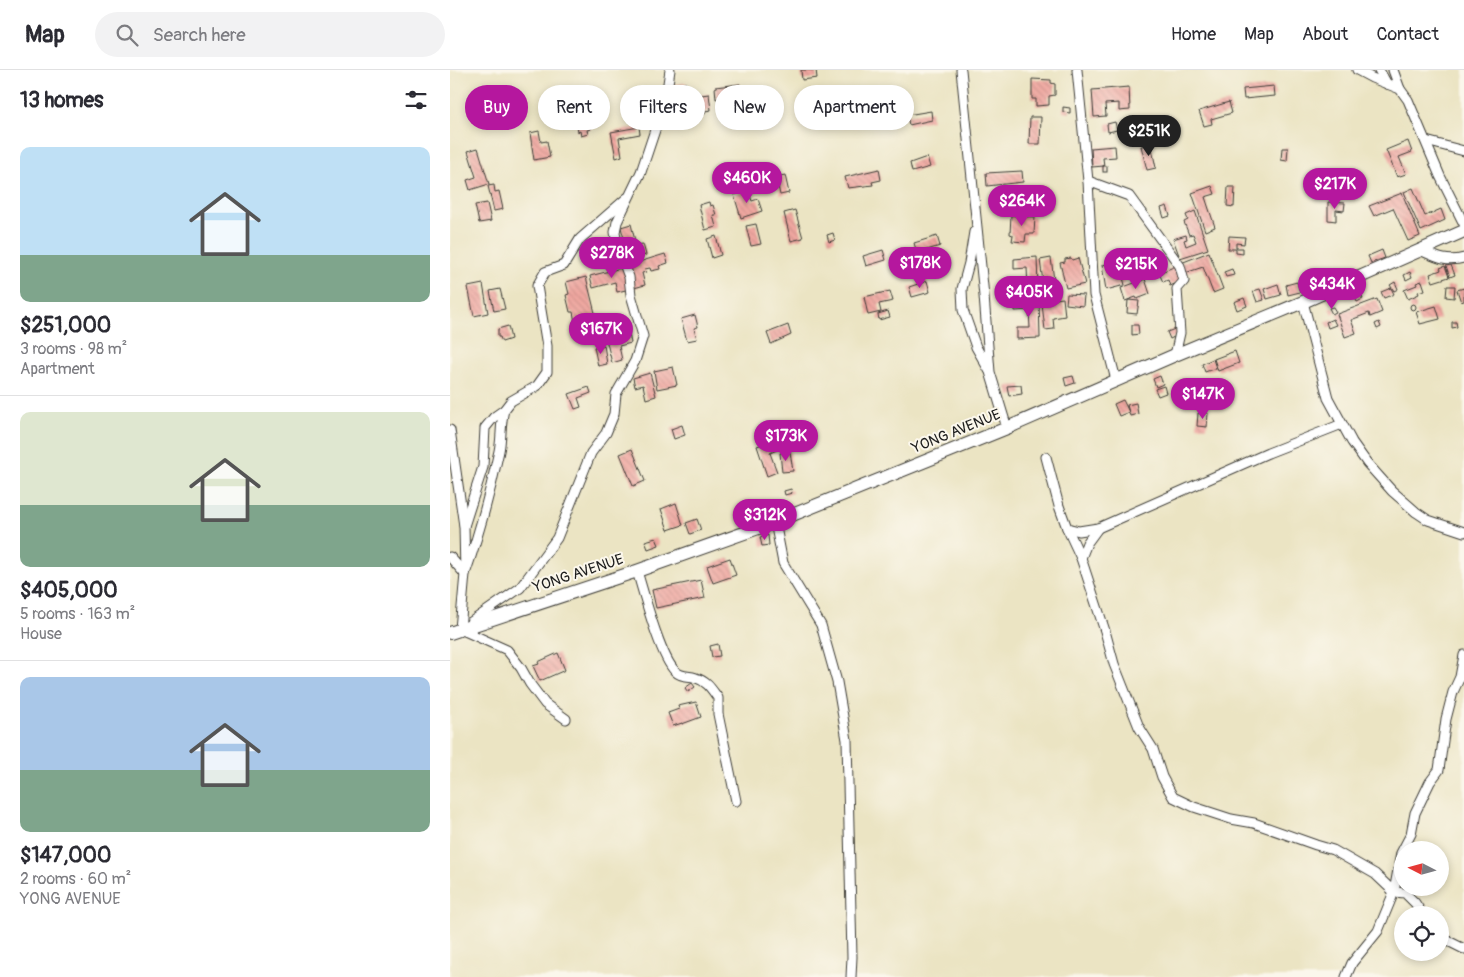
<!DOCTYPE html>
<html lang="en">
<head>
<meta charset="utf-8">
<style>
  :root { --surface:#fff; --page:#f2f2f3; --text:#2b2b33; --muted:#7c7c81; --line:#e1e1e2; --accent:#b5179e }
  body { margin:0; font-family:Pangolin,sans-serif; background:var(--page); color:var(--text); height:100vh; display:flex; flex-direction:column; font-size:19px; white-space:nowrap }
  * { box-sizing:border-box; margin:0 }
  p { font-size:16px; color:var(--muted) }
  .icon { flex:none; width:28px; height:28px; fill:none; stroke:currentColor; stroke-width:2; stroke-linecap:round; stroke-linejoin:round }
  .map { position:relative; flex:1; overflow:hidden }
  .sheet { display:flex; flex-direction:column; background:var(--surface); width:450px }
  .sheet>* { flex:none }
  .hud { position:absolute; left:15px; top:15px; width:475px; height:45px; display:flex; gap:10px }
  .needle { width:32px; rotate:276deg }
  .buttons { position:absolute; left:944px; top:771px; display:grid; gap:10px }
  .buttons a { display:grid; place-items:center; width:55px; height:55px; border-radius:50%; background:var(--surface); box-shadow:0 2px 8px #0003; font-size:25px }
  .price { position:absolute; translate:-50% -42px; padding:0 11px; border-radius:18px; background:var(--accent); color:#fff; font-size:16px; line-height:32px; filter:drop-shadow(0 1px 2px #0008) }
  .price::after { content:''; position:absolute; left:50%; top:30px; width:15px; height:11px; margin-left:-8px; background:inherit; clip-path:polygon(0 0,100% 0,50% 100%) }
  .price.on { background:#222; color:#fff }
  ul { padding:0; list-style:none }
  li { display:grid; align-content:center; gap:10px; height:265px; padding:0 20px }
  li+li { border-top:1px solid var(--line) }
  li span { display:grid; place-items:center; height:155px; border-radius:10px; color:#555 }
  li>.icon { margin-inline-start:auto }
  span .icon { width:90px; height:90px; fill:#fffc; stroke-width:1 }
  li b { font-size:21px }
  h2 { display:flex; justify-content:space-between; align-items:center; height:60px; padding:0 20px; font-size:21px }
  .tag { padding:0 18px; border-radius:22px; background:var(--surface); box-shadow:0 2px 8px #0003; font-size:18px; line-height:45px }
  .tag.on { background:var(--accent); color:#fff }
  header { display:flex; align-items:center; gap:30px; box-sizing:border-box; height:70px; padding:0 25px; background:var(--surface); border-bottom:1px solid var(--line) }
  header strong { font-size:24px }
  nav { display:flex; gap:28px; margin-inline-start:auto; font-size:18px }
  .search { width:350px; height:45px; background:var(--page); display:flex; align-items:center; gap:12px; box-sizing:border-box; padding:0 18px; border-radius:28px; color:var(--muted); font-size:19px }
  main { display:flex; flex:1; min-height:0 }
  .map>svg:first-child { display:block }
</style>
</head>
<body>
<header>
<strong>Map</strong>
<div class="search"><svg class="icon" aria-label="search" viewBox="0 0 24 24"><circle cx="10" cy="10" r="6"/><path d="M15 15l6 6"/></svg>Search here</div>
<nav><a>Home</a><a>Map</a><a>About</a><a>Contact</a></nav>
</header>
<main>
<section class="sheet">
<h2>13 homes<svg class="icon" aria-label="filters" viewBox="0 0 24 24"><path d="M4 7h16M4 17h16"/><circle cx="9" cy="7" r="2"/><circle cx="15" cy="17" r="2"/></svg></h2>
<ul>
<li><span style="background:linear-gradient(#bfe0f5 70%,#7fa58c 0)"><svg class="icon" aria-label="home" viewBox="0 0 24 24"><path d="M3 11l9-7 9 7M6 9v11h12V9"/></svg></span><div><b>$251,000</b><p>3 rooms · 98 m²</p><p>Apartment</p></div></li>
<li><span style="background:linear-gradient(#dfe7d0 60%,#7fa58c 0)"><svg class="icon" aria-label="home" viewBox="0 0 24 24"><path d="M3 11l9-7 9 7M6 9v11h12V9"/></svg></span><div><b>$405,000</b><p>5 rooms · 163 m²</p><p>House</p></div></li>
<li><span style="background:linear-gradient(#a9c7e8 60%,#7fa58c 0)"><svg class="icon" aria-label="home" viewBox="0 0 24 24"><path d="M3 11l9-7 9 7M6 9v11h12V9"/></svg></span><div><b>$147,000</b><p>2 rooms · 60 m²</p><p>YONG AVENUE</p></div></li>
</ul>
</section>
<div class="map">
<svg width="1014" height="907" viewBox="0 0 1014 907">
  <defs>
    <pattern id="building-back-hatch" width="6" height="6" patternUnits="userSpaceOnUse" patternTransform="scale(1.25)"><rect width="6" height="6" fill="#efa7a0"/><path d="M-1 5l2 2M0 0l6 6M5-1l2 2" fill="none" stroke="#cc8f89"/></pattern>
  </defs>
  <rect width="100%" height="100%" fill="#fbf7ec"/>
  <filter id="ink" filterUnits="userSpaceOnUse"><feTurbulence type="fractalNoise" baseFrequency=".02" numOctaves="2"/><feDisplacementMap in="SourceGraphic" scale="10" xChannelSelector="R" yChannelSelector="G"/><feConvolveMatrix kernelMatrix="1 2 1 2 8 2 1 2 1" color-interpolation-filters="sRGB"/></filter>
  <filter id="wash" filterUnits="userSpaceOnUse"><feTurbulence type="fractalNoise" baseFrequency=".0096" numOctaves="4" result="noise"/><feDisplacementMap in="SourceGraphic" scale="20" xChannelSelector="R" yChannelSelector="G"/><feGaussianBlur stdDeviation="1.12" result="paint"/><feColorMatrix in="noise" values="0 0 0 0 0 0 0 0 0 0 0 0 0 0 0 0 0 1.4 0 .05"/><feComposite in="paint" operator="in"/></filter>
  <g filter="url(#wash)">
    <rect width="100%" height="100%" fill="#ebe4c3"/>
    <g id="blocks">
      <g fill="url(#building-back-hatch)">
        <path d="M351 0H366L367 8 352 10Z"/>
        <path d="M582 9 601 10V13L605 14V25L599 26V35L586 36V29H582Z"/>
        <path d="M236 13 237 22 223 24 221 15Z"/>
        <path d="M290 14 291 26 266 29 265 17Z"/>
        <path d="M824 16 825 26 794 29 793 19Z"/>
        <path d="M679 17 680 40 669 41V33L655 34 656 46 644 47 642 20Z"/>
        <path d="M259 24 261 40 255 41V44L244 45 243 41 238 42 235 27Z"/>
        <path d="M136 26 139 37 135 38 141 59 137 60 138 64 131 66 130 61 128 62 127 55 128 54 120 30Z"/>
        <path d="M779 32 782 43 761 49 762 54 754 56 749 41Z"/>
        <path d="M613 37 620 38V43L613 42Z"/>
        <path d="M481 41 482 50 459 55 457 45Z"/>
        <path d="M580 47H591L590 74H579Z"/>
        <path d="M665 52 667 60 658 62 657 54Z"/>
        <path d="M189 57 190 64 169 68 172 86 166 88 161 62Z"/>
        <path d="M89 61 91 72 97 71 100 87 84 90 80 63Z"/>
        <path d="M958 71 962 82 949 87 956 104 947 107 936 80Z"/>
        <path d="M701 74 706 98 697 100 691 76Z"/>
        <path d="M665 76 666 87 653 88 654 96 642 97 641 78Z"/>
        <path d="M28 78 39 114 20 120 17 110 26 107 18 81Z"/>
        <path d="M832 78H838L837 91 831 90Z"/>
        <path d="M477 87 480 97 462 102 460 93Z"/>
        <rect x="653" y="96" width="4" height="6"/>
        <path d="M429 99 431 110 422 112 423 115 398 118 395 107Z"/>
        <path d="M572 101 573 112 537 116 536 103Z"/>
        <path d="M893 104 899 105V110L892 109Z"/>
        <path d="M335 105 339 123 330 125 326 107Z"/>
        <path d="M878 107 885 108V127H878Z"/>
        <path d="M44 115 45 122 49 121 53 139 44 141 38 116Z"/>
        <path d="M586 116H596L597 129H601L602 139 588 141Z"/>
        <path d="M762 116 765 124 755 127 765 157 755 161 742 123Z"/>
        <path d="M898 116 901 120 891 128 888 125Z"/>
        <path d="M778 117H785L784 137 777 136Z"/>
        <path d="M963 118 975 146 991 139 995 150 971 161 954 122Z"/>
        <path d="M298 120 302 131 308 129 312 141 291 148 284 125Z"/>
        <path d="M952 123 970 166 958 171 943 138 924 146 919 136Z"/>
        <path d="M259 132 260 136 263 135 266 145H263L266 157 255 160 249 135Z"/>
        <path d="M878 132 895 133 894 141 886 140V151L878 150Z"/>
        <path d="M37 133 41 151 29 153 25 135Z"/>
        <path d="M717 136 720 146 714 148 711 138Z"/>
        <path d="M345 140 353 168 341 171 334 143Z"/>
        <path d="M745 141 758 179 730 188 723 169 736 165 737 169 734 170 736 176 746 172 743 164 739 165 734 152 738 150 736 145Z"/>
        <path d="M561 145 585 147 584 164H576L575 172 562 171 563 165 560 164Z"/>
        <path d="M181 154 186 175 193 174 196 185 179 189 171 157Z"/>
        <path d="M306 154 311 174 301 176 296 156Z"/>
        <path d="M383 163 385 170 379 172 377 165Z"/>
        <path d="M266 166 271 185 262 188 257 169Z"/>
        <path d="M487 166 490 176 467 183 464 173Z"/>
        <path d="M779 166 795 167 794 174 786 173V179H778Z"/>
        <path d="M786 178H793V184L786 183Z"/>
        <path d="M433 180 436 190 416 196 413 186Z"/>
        <path d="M932 180 935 188 921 193 918 186Z"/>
        <path d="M759 182 773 219 763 223 753 197 735 203 731 193Z"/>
        <path d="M215 184 218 193 209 196 210 199 201 201 200 198 195 199 196 202 192 203 195 215 184 218 179 195Z"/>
        <path d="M587 187 588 217 578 218 577 198 564 199V189Z"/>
        <path d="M601 188 604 210 593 212 590 190Z"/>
        <path d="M621 188 622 190 628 188 635 214 616 218 610 193 615 192V189Z"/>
        <path d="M662 193 666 206 672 204 675 215 656 220 652 195Z"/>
        <path d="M1001 195 1005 205 1000 207 996 196Z"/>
        <path d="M726 196 732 211 720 216 718 210 713 212 709 203Z"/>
        <path d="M995 196 999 207 983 212 980 204 991 200 990 198Z"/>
        <path d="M175 197 180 219 167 222 165 212 143 218 140 206Z"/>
        <path d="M782 199 784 205 776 207 774 202Z"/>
        <path d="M960 202 962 207 956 210 954 205Z"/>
        <path d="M136 207 146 247 125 252 123 242H120L116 225 119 224 116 212Z"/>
        <path d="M695 209 700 224 687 229 686 227 675 231 671 218Z"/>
        <path d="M477 211 480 222 462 227 459 217Z"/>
        <path d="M972 211 975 220 968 222 969 224 958 229 954 220 967 215 966 213Z"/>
        <path d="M847 212 850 222 838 225 836 215Z"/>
        <path d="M945 212 948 219 944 221 940 215Z"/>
        <path d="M33 214 38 243 24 246 18 217Z"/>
        <path d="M828 214 831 225 817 229 814 219Z"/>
        <path d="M997 216H1005L1004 228 996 227Z"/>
        <path d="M941 218 944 224 934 228 931 222Z"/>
        <path d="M1014 218V231L1011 232 1007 220Z"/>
        <path d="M50 219 55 239 44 241 40 221Z"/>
        <path d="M810 219 814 230 807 232 803 221Z"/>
        <path d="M598 220 599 227 593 228 592 221Z"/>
        <path d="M440 221 443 231 429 234 431 242 418 245 414 227Z"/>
        <path d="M910 223 913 229 907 232 904 226Z"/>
        <path d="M617 224 634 225 633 236 616 234Z"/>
        <path d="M589 228 590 268 567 269V258H580L579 240 565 241 564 229Z"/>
        <path d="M613 228 615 246 603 248 604 259 595 260 592 234 598 233 597 230Z"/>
        <path d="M794 228 797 236 787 240 784 232Z"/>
        <path d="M927 229 932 242 920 247 919 243 901 250 906 263 895 267 887 244Z"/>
        <path d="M678 230 689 231 687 244 677 243Z"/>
        <circle cx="963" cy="237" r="3"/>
        <path d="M986 236 990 249 970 254 966 242Z"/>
        <path d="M883 237 886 242 882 244 879 238Z"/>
        <path d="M438 241 440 247 429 250 428 244Z"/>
        <path d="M245 245 248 257 244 258 247 269 237 271 231 249Z"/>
        <path d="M883 249 886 255 878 258 876 252Z"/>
        <path d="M929 252 931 257 927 259 925 254Z"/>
        <path d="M1002 252H1006L1007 257 1002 258Z"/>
        <path d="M338 255 341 265 321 274 317 263Z"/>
        <path d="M682 255H688L689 264 682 265Z"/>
        <path d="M58 256 61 269 52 272 50 267H48V259Z"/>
        <path d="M725 259 728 265 720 269 717 262Z"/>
        <path d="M179 264 181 273 169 276 172 290 162 293 156 269Z"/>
        <path d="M154 275 157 294 148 296 144 277Z"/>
        <path d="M785 281 789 293 768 301 764 289Z"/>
        <path d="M763 289 766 298 755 302 752 294Z"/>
        <path d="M223 297 227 315 207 319 204 301Z"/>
        <path d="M200 303 206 326 196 329 193 315 185 317 183 308Z"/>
        <path d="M623 306 625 313 616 316 614 308Z"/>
        <path d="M710 306 713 314 706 317 703 309Z"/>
        <path d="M571 315 572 324 559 326 557 316Z"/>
        <path d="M714 316 716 323 708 326 705 319Z"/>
        <path d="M139 317 141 323 128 328 131 337 125 339 119 324Z"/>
        <path d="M673 330 679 342 669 346 664 334Z"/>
        <path d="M686 333 688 344 680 346 677 335Z"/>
        <path d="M748 343H758L757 357 747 356Z"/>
        <path d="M342 353H349V360L342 359Z"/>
        <path d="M232 355 235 365 224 369 221 359Z"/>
        <path d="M324 370 327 380 320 383 327 402 317 406 307 376Z"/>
        <path d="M182 379 195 411 183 416 170 384Z"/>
        <path d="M340 382 343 401 332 402 330 383Z"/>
        <path d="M341 419 342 423 335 425 334 421Z"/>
        <path d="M226 433 233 455 218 460 211 439Z"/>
        <path d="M247 449 251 460 240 464 236 453Z"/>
        <path d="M318 465 319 475 312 476 310 467Z"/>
        <path d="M206 468 209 475 198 479 195 471Z"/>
        <path d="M280 488 286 505 263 513 257 496Z"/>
        <path d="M251 510 255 528 206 538 202 520Z"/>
        <path d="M268 574 270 586 262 587 260 576Z"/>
        <path d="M108 583 115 600 90 611 83 596 89 594 88 592Z"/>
        <path d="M242 613 245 617 238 622 235 618Z"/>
        <path d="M246 632 251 647 232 654V653L223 656 218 643 229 639 228 636Z"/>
      </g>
    </g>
  </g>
  <g filter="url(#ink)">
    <use href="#blocks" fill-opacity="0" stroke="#3b3a35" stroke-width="1"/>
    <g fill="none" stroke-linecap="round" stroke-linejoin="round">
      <defs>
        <g id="street">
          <path d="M511 0 534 226 540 302 557 358"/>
          <path d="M627 0 638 111 644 225 666 310"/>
          <path d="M907 0 922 8 950 19 958 30 990 106 1014 154"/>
          <path d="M929 0 937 14"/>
          <path d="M943 0 950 19"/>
          <path d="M976 71 1014 81"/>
          <path d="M638 111 679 126 730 196 734 211 727 219 730 263 725 285"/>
          <path d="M524 162 519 193 512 219 513 240 526 277 539 300"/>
          <path d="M970 180C986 187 996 193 1014 188"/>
          <path d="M853 232 878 328 902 372 917 393 942 421 966 442 978 450 1014 462"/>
          <path d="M0 360 14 456 15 504 10 559 57 580 71 598 80 614 95 634 116 649"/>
          <path d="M596 387 609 436 617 458 631 488 655 561 664 594 689 657 703 679 712 707 723 727 744 737 781 749 804 753 866 775 883 780 925 804 944 822 955 823 965 833 973 845"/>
          <path d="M325 452 333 493 371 555 387 612 397 670 402 887 401 907"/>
          <path d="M14 456 33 397 35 358 44 347 54 340 61 331 87 316 97 302V276L87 216 95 202 114 195 130 169 177 128"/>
          <path d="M617 458 629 461 648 458 818 383 892 354"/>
          <path d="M0 487 15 504C29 464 40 423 49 381 52 367 50 354 54 340"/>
          <path d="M631 488 637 473 648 458"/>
          <path d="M187 501C194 524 210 586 225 601 232 608 238 605 246 608 257 611 262 620 268 628V644L286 731"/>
          <path d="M21 552 70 518 107 468 141 383 156 363 164 344 166 324 185 291 193 266 181 225 179 207 167 175 165 162 167 152 191 102 216 27 220 0"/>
          <path d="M990 863 998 871 1014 879"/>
          <path d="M896 907 902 893 928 861 944 822 951 783 961 764 965 743 980 712 989 700 996 649 1003 622 1010 607 1014 585"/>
        </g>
        <path id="secondary" d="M0 563 187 501 325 452 557 358 725 285 853 232 1014 161"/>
      </defs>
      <use href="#street" stroke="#3b3a35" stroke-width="11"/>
      <use href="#secondary" stroke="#3b3a35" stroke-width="14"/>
      <use href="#street" stroke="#fff" stroke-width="9"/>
      <use href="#secondary" stroke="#fff" stroke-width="12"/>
    </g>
  </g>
  <g text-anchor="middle" stroke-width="4" stroke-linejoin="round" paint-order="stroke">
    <g font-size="15" fill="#1c1c1c" stroke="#fbf7ec">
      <text transform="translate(506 361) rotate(-22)" y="5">YONG AVENUE</text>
      <text transform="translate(128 503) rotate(-18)" y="5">YONG AVENUE</text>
    </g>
  </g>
</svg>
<div class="buttons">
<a><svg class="needle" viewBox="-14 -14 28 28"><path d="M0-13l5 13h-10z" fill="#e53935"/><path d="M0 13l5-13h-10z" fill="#7c7c81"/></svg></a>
<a><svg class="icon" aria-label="locate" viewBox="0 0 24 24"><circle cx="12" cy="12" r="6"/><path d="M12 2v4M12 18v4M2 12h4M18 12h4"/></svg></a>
</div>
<b class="price on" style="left:699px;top:87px">$251K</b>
<b class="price" style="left:297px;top:134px">$460K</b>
<b class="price" style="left:885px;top:140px">$217K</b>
<b class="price" style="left:572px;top:157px">$264K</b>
<b class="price" style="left:162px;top:209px">$278K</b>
<b class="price" style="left:470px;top:219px">$178K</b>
<b class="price" style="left:686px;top:220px">$215K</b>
<b class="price" style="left:882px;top:240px">$434K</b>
<b class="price" style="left:579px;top:248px">$405K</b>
<b class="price" style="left:151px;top:285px">$167K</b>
<b class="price" style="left:753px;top:350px">$147K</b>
<b class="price" style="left:336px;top:392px">$173K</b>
<b class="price" style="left:315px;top:471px">$312K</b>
<div class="hud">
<a class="tag on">Buy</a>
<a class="tag">Rent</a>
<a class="tag">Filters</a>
<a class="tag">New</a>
<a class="tag">Apartment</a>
</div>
</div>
</main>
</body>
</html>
